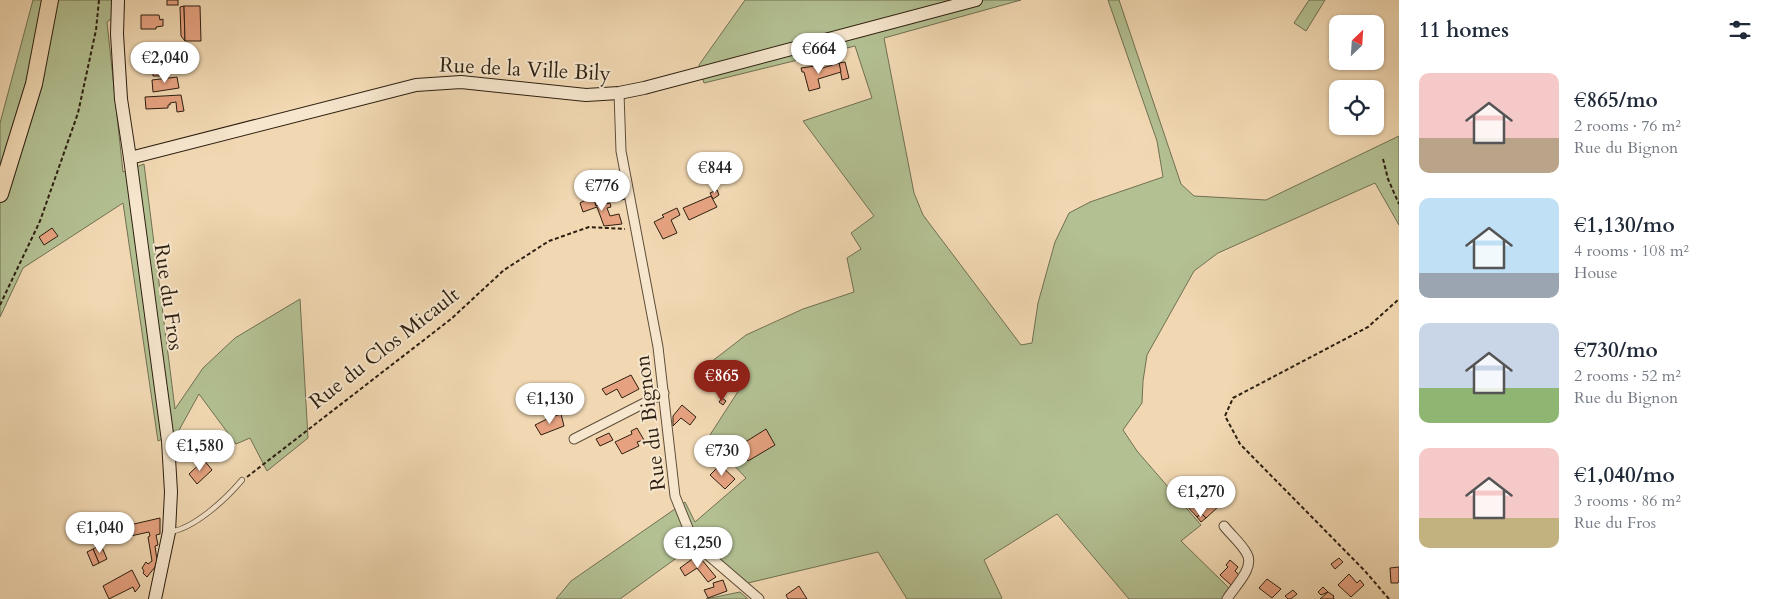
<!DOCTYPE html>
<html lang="en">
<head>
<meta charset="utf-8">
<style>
  :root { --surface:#fff; --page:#f2f2f3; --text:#1f2937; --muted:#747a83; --accent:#8f2418 }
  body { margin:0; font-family:Cardo,serif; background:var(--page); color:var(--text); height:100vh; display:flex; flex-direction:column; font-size:19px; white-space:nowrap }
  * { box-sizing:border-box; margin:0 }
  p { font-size:16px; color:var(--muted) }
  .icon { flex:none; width:28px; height:28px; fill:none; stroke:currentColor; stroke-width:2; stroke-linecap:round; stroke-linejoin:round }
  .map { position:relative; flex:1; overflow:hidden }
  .drawer { display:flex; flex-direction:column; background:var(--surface); width:375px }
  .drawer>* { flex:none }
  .needle { width:32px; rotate:25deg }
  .buttons { position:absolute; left:1329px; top:15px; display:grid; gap:10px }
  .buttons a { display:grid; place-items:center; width:55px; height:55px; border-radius:10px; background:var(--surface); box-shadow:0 1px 4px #0004; font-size:25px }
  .price { position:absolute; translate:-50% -42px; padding:0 11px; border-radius:18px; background:#fff; color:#222; font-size:16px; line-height:32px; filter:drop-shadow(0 1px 2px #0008) }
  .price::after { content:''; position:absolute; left:50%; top:30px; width:15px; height:11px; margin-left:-8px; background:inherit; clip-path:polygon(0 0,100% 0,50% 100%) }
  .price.current { background:var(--accent); color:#fff }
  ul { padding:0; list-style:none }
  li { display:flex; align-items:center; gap:15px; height:125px; padding:0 20px }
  li span { display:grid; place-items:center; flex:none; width:140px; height:100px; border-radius:10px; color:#555 }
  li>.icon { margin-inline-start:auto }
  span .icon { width:60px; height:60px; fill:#fffc; stroke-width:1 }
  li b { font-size:21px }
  h2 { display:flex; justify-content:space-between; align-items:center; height:60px; padding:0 20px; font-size:21px }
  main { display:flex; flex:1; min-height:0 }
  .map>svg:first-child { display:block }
</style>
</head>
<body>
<main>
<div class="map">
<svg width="1399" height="599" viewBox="0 0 1399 599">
  <rect width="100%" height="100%" fill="#f1d8b2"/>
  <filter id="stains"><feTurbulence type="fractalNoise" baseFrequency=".004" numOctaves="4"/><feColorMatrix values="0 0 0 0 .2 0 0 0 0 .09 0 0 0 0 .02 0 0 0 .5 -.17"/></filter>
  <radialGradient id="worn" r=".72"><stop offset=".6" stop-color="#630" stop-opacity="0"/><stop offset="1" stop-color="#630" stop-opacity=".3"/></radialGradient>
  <g fill="#b3c092" stroke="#707052">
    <path d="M33 0H124V10L107 22 123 172 144 164 175 409 203 368 235 338 300 299 308 438 267 471 250 438 236 444 199 394 178 432 158 441 123 203 23 268 0 317V123Z"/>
    <path d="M745 0H1021L884 38 914 193 923 215 1021 345 1032 343 1038 303 1055 242 1069 213 1090 202 1163 177 1157 141 1108 0H1119L1181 184 1194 196 1266 200 1399 136V225L1375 183 1218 253 1194 271 1147 355 1143 381 1142 403 1123 430 1137 451 1201 525 1181 541 1230 589 1223 599H1129L1057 514 984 560 1002 598 1000 599H907L878 552 748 583 707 548 689 549 620 599H556L571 581 685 502 695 522 746 478 708 438 739 390 711 362 746 335 803 309 854 292 847 258 861 249 851 233 874 216 803 121 872 98 855 46 704 83 699 65Z"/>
    <path d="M1309 0H1325L1306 31 1294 23Z"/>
    <path d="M740 592 748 599H706Z"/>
  </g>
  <g fill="#e6a280" stroke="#2d1f11">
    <rect x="167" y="0" width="11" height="5"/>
    <path d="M184 6 185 41 181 36 180 7Z"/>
    <path d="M184 6H200L201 41H185Z"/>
    <path d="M141 15H159L160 20 163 19V26L156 27V29H141Z"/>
    <path d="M144 51H158V69H166V76H153V71H145Z"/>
    <path d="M845 62 849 78 842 80 839 63Z"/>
    <path d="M839 63 841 72 818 79 820 88 809 91 804 72H802L801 68 815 66 816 70Z"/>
    <path d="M177 77 179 88 153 92 152 80Z"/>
    <path d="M181 95 184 111 177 112 176 102 170 103V105H168V108L146 109 145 97Z"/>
    <path d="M599 172 601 178 623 174 624 184 603 189 607 204 596 206 591 192 593 190 589 174Z"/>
    <path d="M625 189 627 199 620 200 617 191Z"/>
    <path d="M717 190 719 195 713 199 710 193Z"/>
    <path d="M593 196 596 206 610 203 611 207 607 208 610 216 619 214 622 224 604 226 597 207 583 212 580 203Z"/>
    <path d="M711 196 717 207 689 220 683 208Z"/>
    <path d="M677 208 680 215 671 220 677 233 663 239 654 222 664 217 662 215Z"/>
    <path d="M52 228 58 236 44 245 39 237Z"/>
    <path d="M631 375 639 389 622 398 617 389 606 395 602 389Z"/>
    <path d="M722 398 726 401 723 405 719 402Z"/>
    <path d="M682 405 696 417 690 425 681 418 673 426V416Z"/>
    <path d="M561 414 564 426 541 435 535 425 551 417Z"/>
    <path d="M637 428 644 440 637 442 639 446 622 454 615 442 632 434 631 431Z"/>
    <path d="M766 429 775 445 748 461 739 446Z"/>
    <path d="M609 433 613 440 600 446 596 439Z"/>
    <path d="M204 460 212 470 197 484 189 474Z"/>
    <path d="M720 465 735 479 725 489 710 475Z"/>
    <path d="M1190 498 1197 505 1195 507 1197 509 1210 499 1218 507 1206 518 1201 513 1197 517 1184 503Z"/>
    <path d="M1201 513 1206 518 1201 522 1197 517Z"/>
    <path d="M160 518V534L156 535 158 545 155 546 157 560 155 567 147 577 143 573 144 571 142 568 146 562 148 564 152 561 148 537 150 536 149 532 98 543 95 533Z"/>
    <path d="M101 545 107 559 99 563 93 549Z"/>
    <path d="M93 549 99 563 93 566 87 552Z"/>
    <path d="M695 557 701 562 702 560 716 577 708 582 697 568 685 576 680 568Z"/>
    <path d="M1339 558 1343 562 1335 569 1331 564Z"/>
    <path d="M1230 560 1238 567 1235 571 1240 576 1231 585 1220 575 1228 567 1226 565Z"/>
    <path d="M1399 567V581L1398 583H1391L1390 568Z"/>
    <path d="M132 570 140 586 135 592 133 587 109 599 103 586Z"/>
    <path d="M1349 574 1357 583 1360 580 1364 585 1351 597 1338 585Z"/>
    <path d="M1267 579 1281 589 1272 598 1259 588Z"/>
    <path d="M723 580 727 591 708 598 704 590 714 587 713 583Z"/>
    <path d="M799 586 807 599H788L786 595Z"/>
    <path d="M1323 587 1328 592 1321 595 1318 592Z"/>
    <path d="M1293 590 1297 594 1291 599H1288L1285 596Z"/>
    <path d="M1328 592 1334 596 1333 597 1334 599H1320Z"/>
  </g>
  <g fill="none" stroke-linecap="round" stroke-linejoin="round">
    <defs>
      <path id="lane" d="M169 532C194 529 226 499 242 480"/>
      <g id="street">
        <path d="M619 93 621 151 658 347 675 496 694 543 759 599"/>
        <path d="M574 439 664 393"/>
        <path d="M1224 526C1231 535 1242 544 1247 554 1255 568 1234 587 1227 599"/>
      </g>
      <g id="secondary">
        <path d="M118 0 117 34 121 99 130 158 168 441 171 492 169 532 155 599"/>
        <path d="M130 158 416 85 461 82 586 95 619 93 644 88 976 0"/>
      </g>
      <path id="highway" d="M0 194 34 84 50 0"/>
    </defs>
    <use href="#lane" stroke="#5e4d39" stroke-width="6"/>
    <use href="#street" stroke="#5e4d39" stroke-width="11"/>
    <use href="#secondary" stroke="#2d1f11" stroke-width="14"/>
    <use href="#highway" stroke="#2d1f11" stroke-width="18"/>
    <g stroke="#2d1f11" stroke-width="2" stroke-dasharray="4 2.5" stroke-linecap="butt">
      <path d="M1383 159 1388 179 1399 204"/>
      <path d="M0 305 40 221 78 113 96 30 99 0"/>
      <path d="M247 477 451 319 504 270 549 241 589 227 625 229"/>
      <path d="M1389 599 1365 571 1240 444 1225 416 1233 398 1368 327 1399 299"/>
    </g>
    <use href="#lane" stroke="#f6e6cd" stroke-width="4.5"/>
    <use href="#street" stroke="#f6e6cd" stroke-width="9"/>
    <use href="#secondary" stroke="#f6e6cd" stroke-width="12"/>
    <use href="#highway" stroke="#f1d8b2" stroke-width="16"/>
  </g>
  <g text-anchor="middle" stroke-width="4" stroke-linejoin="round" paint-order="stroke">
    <g font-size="21" fill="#2d1f11" stroke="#f6e6cd">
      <text transform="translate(525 69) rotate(3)" y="7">Rue de la Ville Bily</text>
      <text transform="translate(169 297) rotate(82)" y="7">Rue du Fros</text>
      <text transform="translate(384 348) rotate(-38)" y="7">Rue du Clos Micault</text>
      <text transform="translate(650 423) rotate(-97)" y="7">Rue du Bignon</text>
    </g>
  </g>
  <rect width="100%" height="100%" filter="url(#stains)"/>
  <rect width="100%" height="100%" fill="url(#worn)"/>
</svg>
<div class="buttons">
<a><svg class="needle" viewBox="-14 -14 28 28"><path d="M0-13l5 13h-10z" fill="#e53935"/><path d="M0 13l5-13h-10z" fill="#747a83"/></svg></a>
<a><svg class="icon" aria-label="locate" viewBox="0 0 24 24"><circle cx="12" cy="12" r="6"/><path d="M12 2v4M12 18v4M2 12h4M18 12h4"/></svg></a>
</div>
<b class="price" style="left:819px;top:75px">€664</b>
<b class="price" style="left:165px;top:84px">€2,040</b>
<b class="price" style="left:715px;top:194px">€844</b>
<b class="price" style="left:602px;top:212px">€776</b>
<b class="price current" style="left:722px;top:402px">€865</b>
<b class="price" style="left:550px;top:425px">€1,130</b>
<b class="price" style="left:200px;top:472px">€1,580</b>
<b class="price" style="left:722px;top:477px">€730</b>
<b class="price" style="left:1201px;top:518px">€1,270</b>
<b class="price" style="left:100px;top:554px">€1,040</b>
<b class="price" style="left:698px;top:569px">€1,250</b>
</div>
<section class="drawer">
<h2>11 homes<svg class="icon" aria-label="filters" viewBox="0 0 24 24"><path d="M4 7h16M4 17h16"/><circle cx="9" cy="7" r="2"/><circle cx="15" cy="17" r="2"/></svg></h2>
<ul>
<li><span style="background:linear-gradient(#f6c9c9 65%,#b9a48a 0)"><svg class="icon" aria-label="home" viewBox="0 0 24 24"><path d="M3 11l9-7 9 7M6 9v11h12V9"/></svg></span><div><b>€865/mo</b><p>2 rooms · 76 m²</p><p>Rue du Bignon</p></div></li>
<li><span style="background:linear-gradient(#bfe0f5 75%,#9aa5b1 0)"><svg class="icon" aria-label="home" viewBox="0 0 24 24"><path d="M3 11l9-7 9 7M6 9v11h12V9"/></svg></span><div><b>€1,130/mo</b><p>4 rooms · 108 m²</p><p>House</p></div></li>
<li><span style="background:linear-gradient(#c9d6e8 65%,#8fb573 0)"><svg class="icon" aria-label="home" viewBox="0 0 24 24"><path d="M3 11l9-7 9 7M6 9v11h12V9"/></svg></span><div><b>€730/mo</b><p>2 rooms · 52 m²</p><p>Rue du Bignon</p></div></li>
<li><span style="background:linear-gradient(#f6c9c9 70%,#c2b280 0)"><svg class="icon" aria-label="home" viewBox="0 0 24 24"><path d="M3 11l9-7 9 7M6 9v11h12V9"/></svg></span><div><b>€1,040/mo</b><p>3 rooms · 86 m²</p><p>Rue du Fros</p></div></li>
</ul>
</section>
</main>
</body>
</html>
